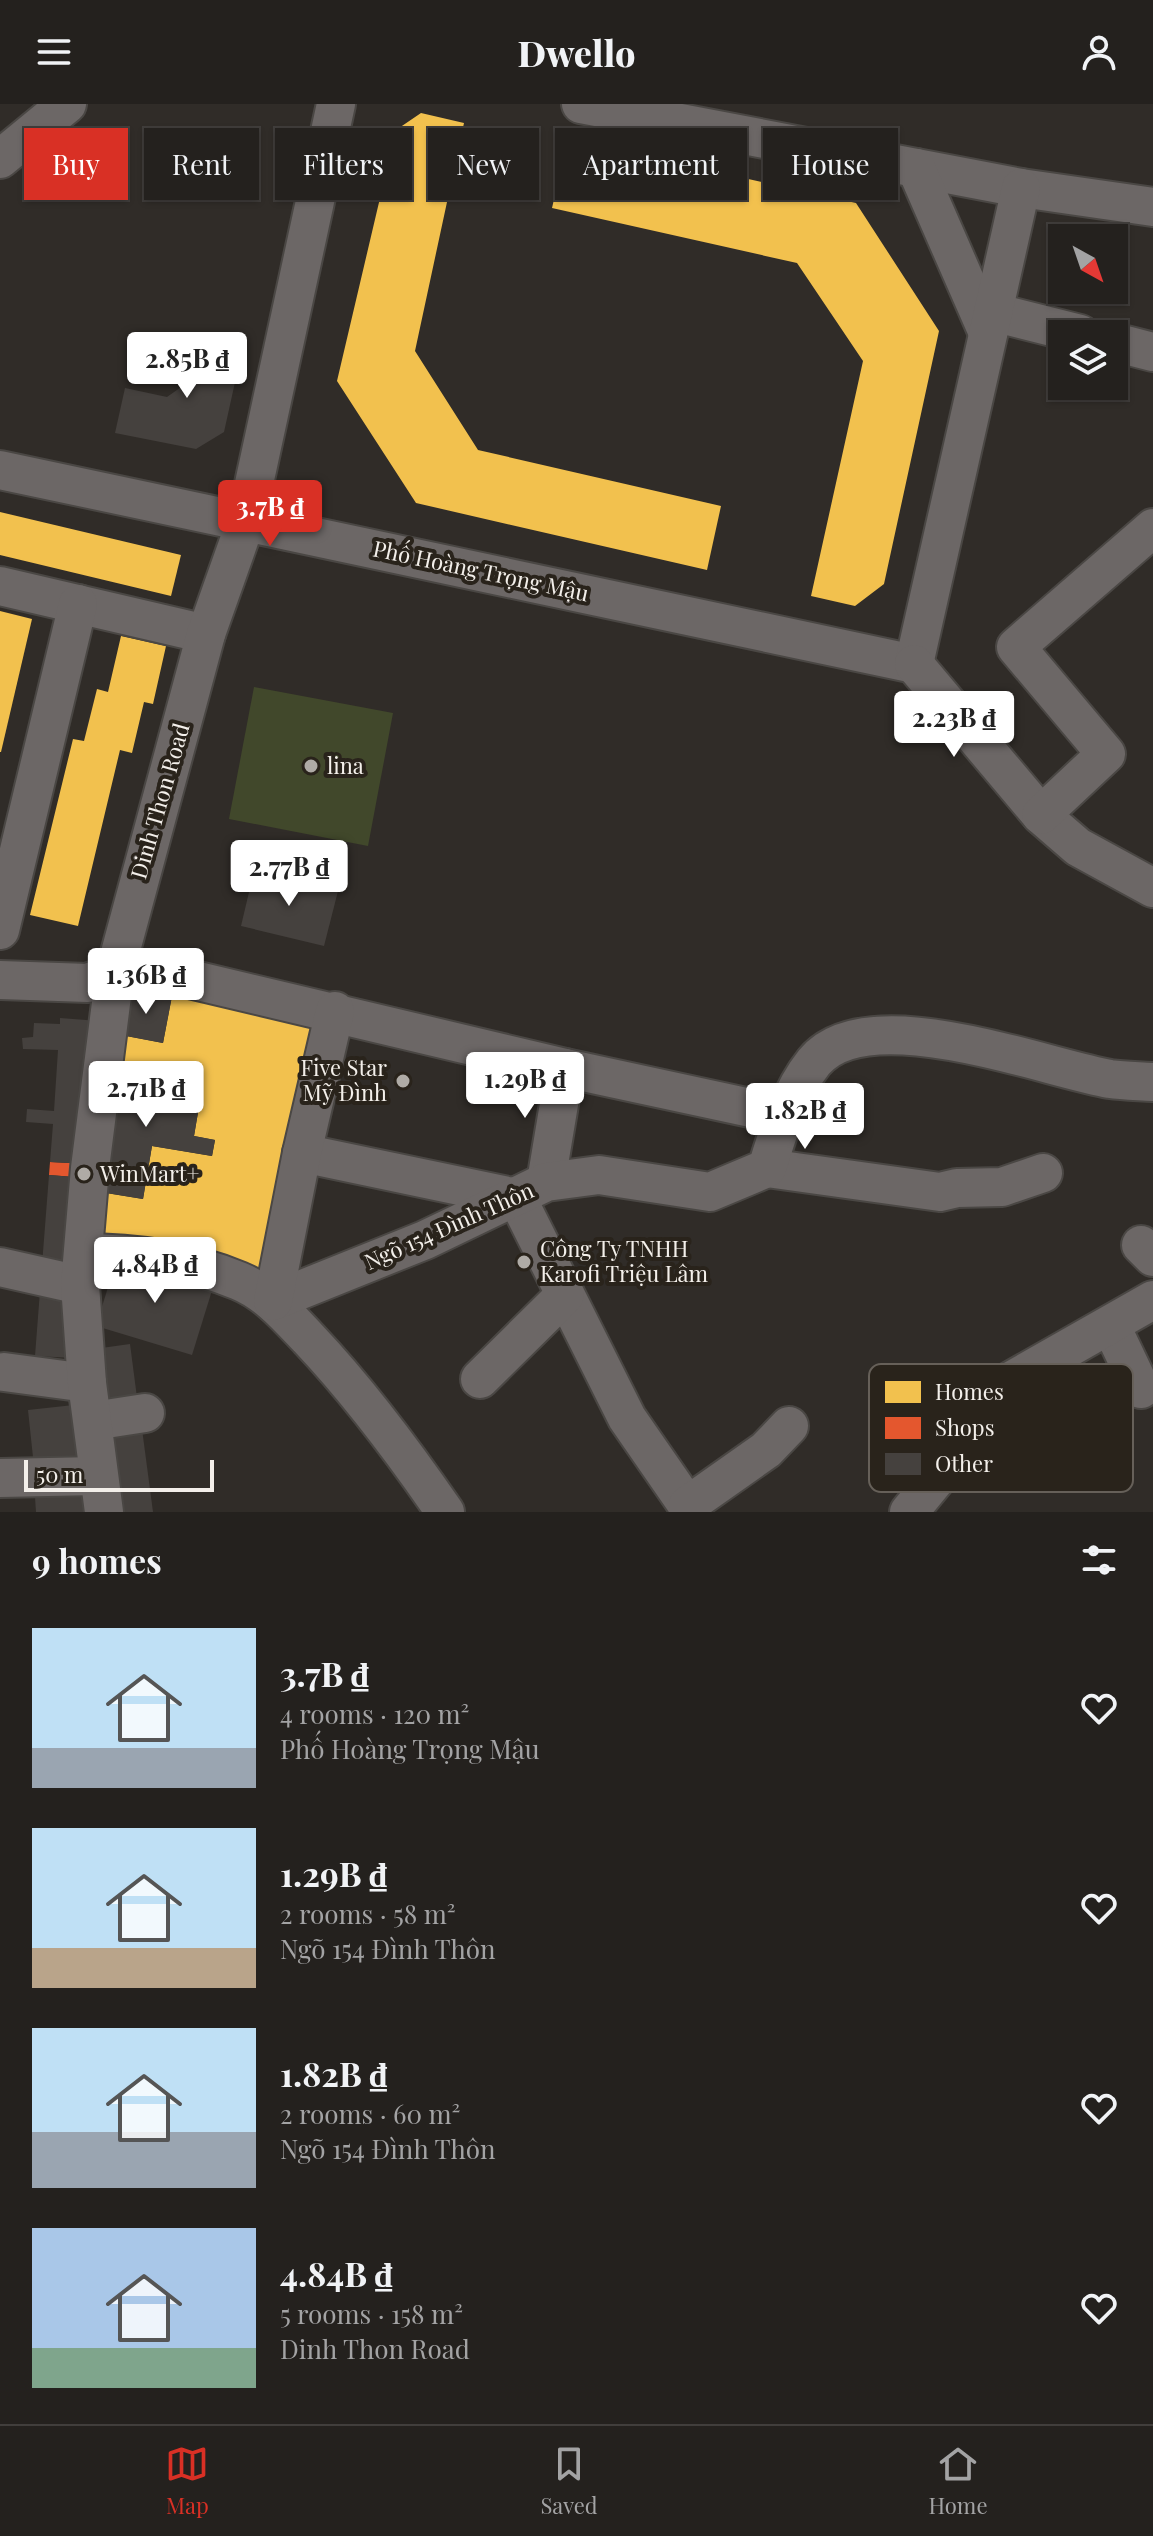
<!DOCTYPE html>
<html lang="en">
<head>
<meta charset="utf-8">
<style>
  :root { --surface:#24211e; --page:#2c2927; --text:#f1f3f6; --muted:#a3a3a4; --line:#413e3c; --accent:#d93025 }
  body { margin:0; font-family:"Playfair Display",serif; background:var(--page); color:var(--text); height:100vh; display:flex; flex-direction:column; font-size:30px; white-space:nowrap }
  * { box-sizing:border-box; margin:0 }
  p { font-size:26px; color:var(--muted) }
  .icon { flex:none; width:44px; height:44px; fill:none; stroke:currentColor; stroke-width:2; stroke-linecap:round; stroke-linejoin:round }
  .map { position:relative; height:1408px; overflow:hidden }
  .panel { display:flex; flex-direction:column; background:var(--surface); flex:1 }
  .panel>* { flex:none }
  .hud { position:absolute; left:24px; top:24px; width:1106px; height:72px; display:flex; gap:16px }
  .needle { width:52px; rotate:140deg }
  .fabs { position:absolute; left:1048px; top:120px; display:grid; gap:16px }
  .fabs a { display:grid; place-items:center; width:80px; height:80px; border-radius:0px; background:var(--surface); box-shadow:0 2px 6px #0004,0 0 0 2px var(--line); font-size:40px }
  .scale { position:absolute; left:24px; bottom:20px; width:190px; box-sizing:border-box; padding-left:8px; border:4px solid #f3efea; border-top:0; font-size:22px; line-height:28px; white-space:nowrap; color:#f3efea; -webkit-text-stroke:6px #29231b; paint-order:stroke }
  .price { position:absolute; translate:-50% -68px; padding:0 18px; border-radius:8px; background:#fff; color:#222; font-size:26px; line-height:52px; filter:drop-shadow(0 2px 4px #0008) }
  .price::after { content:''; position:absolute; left:50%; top:48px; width:24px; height:18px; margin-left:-12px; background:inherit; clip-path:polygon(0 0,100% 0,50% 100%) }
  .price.current { background:var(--accent); color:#fff }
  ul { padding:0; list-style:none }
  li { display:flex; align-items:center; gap:24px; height:200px; padding:0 32px }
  li span { display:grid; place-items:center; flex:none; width:224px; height:160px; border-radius:0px; color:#555 }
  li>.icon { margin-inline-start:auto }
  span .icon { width:96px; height:96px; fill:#fffc; stroke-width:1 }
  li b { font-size:34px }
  h2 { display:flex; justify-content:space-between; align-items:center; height:96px; padding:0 32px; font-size:34px }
  .tag { padding:0 28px; border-radius:0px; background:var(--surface); box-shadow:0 2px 6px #0004,0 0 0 2px var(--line); font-size:28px; line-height:72px }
  .tag.current { background:var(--accent); color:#fff }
  header { display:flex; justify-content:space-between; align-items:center; height:104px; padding:0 32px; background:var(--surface); font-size:36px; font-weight:800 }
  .dock { display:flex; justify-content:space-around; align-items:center; height:112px; border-top:2px solid var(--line); background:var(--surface); font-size:22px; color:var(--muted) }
  .dock a { display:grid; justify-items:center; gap:4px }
  .dock .current { color:var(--accent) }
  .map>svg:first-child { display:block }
</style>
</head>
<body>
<header><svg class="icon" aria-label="menu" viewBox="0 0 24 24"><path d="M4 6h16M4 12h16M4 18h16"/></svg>Dwello<svg class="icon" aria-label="person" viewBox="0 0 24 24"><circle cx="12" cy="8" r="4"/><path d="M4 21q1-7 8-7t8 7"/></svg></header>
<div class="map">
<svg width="1153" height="1408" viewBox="0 0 1153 1408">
  <rect width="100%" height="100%" fill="#302c28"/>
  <path fill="#41482b" d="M254 583 393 609 368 742 229 715Z"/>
  <g fill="#f2c14e">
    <path d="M421 9 464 19 415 247 478 346 721 402 707 466 416 399 337 277 396 26Z"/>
    <path d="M568 35 856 99 939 227 884 480 855 502 811 492 863 257 797 159 552 104Z"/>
    <path d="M0 408 181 451 171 492 0 451Z"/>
    <path d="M0 507 32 515 1 648H0Z"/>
    <path d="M121 532 166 542 153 600 144 598 132 649 120 646 78 822 30 811 73 635 84 637 97 585 108 588Z"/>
    <path d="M172 892 314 916 271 1169 85 1138 94 1087 143 1095 152 1042 212 1052 215 1036 194 1032 203 979 115 965 121 931 163 939Z"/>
  </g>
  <path fill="#e4572e" d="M50 1058 88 1060 87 1074 49 1071Z"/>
  <g fill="#45413e">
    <path d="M194 232 243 242 224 328 196 345 115 329 125 284 167 293 184 281Z"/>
    <path d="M254 767 338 787 324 842 241 822Z"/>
    <path d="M129 885 172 892 163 939 121 931Z"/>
    <path d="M60 914 99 917 88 1060 50 1058 53 1020 26 1018 27 1005 54 1007 58 946 23 945 22 934 33 933 34 919 60 920Z"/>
    <path d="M115 965 203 979 194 1032 215 1036 212 1052 152 1042 143 1095 94 1087Z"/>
    <path d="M49 1071 87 1074 81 1164 42 1161Z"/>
    <path d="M118 1151 214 1180 192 1251 96 1222Z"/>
    <path d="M40 1187 79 1189 74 1254 35 1252Z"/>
    <path d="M130 1240 139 1309 94 1316 87 1246Z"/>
    <path d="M83 1300 90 1366 35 1372 28 1306Z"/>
    <path d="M140 1310 153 1408H108L95 1317Z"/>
    <path d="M93 1374 96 1408H36L34 1379Z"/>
  </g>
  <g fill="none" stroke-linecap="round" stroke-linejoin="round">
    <defs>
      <g id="minor">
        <path d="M581 0 1021 84 1153 103"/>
        <path d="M0 55 67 0"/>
        <path d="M916 64 988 229"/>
        <path d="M993 208 1080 230"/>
        <path d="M1114 238 1153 248"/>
        <path d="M0 366 914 560"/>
        <path d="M0 482 206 530"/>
        <path d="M914 560 1021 84"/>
        <path d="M914 560 1041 711 1078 743 1153 784"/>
        <path d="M1041 711 1106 650 1016 543 1153 424"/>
        <path d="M0 826 78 500"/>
        <path d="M0 876 88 879 115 868 156 867 565 964 783 1011"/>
        <path d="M302 1049 517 1094 627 1314 692 1408"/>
        <path d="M767 1064 940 1088 957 1084 1002 1083 1043 1069"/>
        <path d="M546 1078 565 964"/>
        <path d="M1141 1141 1153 1153"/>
        <path d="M83 1149C134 1149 192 1157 239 1177 268 1189 288 1213 309 1235 360 1289 403 1347 445 1408"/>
        <path d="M0 1163 80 1181"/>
        <path d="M273 1197 425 1136 546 1078 599 1071 710 1088 767 1064C778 1028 790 988 814 958 866 894 1042 963 1110 975 1124 977 1139 977 1153 978"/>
        <path d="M273 1197 302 1049 335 907"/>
        <path d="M1111 1222 1141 1285"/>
        <path d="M4 1268 87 1279"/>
        <path d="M480 1275 565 1191"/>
        <path d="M93 1317 145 1309"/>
        <path d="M0 1374 97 1372"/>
        <path d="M688 1401 766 1346 789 1322"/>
        <path d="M104 1408 87 1279 80 1181 90 1064 115 868 206 530 246 417 336 0"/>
        <path d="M909 1408 969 1335 956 1308 1153 1196"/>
      </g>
    </defs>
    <use href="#minor" stroke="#4a4744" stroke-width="42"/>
    <use href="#minor" stroke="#6c6766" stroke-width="38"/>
  </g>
  <g fill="#afaba6" stroke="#29231b" stroke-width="3">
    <circle cx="311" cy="662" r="8"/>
    <circle cx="403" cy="977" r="8"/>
    <circle cx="84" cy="1070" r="8"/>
    <circle cx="524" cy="1158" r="8"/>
  </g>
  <g text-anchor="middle" stroke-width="8" stroke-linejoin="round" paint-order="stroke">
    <g font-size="22" fill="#f3efea" stroke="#29231b">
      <text transform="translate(481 467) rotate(12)" y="8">Phố Hoàng Trọng Mậu</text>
      <text transform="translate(160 697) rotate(-74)" y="8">Dinh Thon Road</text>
      <text transform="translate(449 1122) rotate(-24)" y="8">Ngõ 154 Đình Thôn</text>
    </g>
    <g font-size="22" fill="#f3efea" stroke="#29231b" text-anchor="start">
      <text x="327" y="670">lina</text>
      <text x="387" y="972" text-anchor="end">Five Star<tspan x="387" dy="25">Mỹ Đình</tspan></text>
      <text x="100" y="1078">WinMart+</text>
      <text x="540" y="1153">Công Ty TNHH<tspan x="540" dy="25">Karofi Triệu Lâm</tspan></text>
    </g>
  </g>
  <rect x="869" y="1260" width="264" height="128" rx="12" fill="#29231b" stroke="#666059" stroke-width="2"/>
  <rect x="885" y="1277" width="36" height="22" fill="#f2c14e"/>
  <rect x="885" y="1313" width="36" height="22" fill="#e4572e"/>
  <rect x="885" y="1349" width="36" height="22" fill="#45413e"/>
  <g font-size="22" fill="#f3efea">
    <text x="935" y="1296">Homes</text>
    <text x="935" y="1332">Shops</text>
    <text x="935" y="1368">Other</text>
  </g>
</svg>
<div class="fabs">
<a><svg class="needle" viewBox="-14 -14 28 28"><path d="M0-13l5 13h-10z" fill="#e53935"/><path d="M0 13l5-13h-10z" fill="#a3a3a4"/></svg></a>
<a><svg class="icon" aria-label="layers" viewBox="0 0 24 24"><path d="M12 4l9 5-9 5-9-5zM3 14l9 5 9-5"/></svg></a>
</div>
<div class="scale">50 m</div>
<b class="price" style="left:187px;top:296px">2.85B ₫</b>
<b class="price current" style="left:270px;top:444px">3.7B ₫</b>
<b class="price" style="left:954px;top:655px">2.23B ₫</b>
<b class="price" style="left:289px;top:804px">2.77B ₫</b>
<b class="price" style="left:146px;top:912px">1.36B ₫</b>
<b class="price" style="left:525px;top:1016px">1.29B ₫</b>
<b class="price" style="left:146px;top:1025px">2.71B ₫</b>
<b class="price" style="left:805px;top:1047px">1.82B ₫</b>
<b class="price" style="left:155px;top:1201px">4.84B ₫</b>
<div class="hud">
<a class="tag current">Buy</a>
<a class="tag">Rent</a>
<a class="tag">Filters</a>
<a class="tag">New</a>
<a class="tag">Apartment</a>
<a class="tag">House</a>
</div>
</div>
<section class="panel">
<h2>9 homes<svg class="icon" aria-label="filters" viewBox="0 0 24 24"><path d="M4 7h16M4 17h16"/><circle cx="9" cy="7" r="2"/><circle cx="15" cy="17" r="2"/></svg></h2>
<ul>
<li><span style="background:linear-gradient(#bfe0f5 75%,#9aa5b1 0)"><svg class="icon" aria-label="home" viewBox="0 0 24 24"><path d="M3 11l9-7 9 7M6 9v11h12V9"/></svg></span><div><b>3.7B ₫</b><p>4 rooms · 120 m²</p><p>Phố Hoàng Trọng Mậu</p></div><svg class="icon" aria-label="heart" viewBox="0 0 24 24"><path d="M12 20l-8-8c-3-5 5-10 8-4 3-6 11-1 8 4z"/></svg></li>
<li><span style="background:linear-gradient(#bfe0f5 75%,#b9a48a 0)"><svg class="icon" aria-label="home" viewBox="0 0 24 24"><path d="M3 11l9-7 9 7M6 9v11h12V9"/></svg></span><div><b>1.29B ₫</b><p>2 rooms · 58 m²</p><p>Ngõ 154 Đình Thôn</p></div><svg class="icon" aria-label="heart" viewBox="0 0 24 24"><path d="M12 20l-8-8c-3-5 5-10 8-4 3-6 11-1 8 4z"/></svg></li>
<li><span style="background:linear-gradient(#bfe0f5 65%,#9aa5b1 0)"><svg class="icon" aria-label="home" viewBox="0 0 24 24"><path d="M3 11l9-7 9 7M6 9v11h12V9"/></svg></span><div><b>1.82B ₫</b><p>2 rooms · 60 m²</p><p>Ngõ 154 Đình Thôn</p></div><svg class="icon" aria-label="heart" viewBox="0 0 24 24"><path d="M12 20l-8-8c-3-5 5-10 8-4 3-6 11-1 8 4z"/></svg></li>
<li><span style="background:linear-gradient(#a9c7e8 75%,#7fa58c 0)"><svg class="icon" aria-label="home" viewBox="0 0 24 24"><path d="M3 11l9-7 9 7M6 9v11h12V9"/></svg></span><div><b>4.84B ₫</b><p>5 rooms · 158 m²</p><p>Dinh Thon Road</p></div><svg class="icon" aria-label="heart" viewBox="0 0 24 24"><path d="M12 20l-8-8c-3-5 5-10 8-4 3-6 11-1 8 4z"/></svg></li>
</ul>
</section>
<nav class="dock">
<a class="current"><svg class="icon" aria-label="map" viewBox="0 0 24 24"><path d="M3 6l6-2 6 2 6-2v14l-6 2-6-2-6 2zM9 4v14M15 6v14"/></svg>Map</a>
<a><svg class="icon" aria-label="saved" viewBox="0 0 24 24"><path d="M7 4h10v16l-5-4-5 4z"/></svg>Saved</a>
<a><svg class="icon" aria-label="home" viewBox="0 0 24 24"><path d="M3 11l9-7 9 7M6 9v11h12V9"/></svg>Home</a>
</nav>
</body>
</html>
